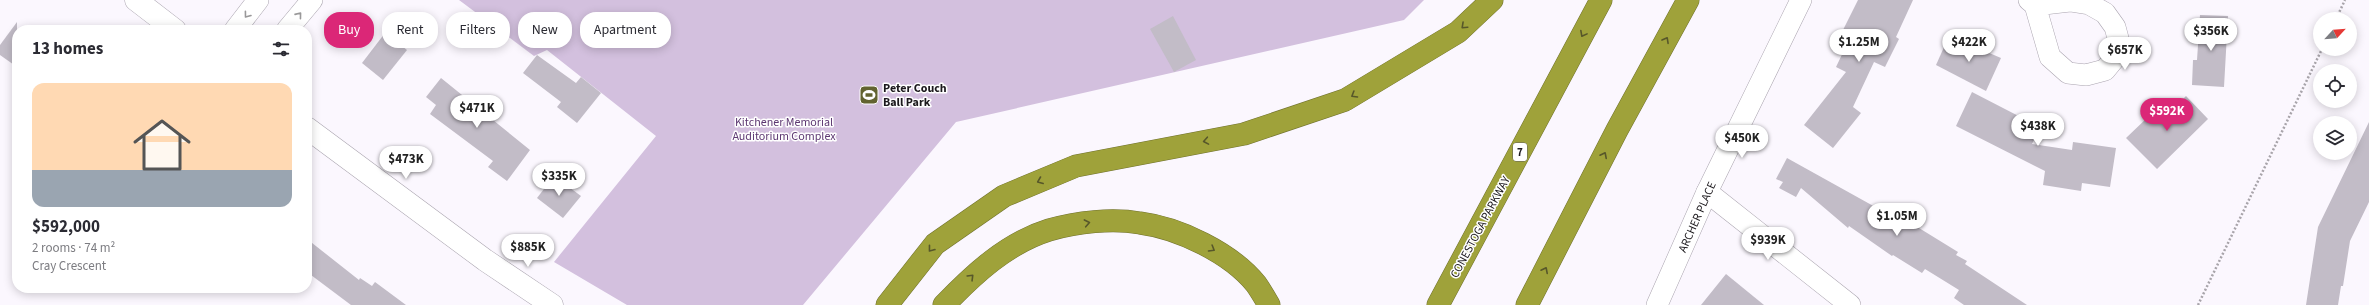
<!DOCTYPE html>
<html lang="en">
<head>
<meta charset="utf-8">
<style>
  :root { --surface:#fff; --page:#f2f2f3; --text:#2b2b33; --muted:#7c7c81; --line:#e1e1e2; --accent:#db2777 }
  body { margin:0; font-family:"Source Sans 3",sans-serif; background:var(--page); color:var(--text); height:100vh; display:flex; flex-direction:column; font-size:15px; white-space:nowrap }
  * { box-sizing:border-box; margin:0 }
  p { font-size:13px; color:var(--muted) }
  .icon { flex:none; width:22px; height:22px; fill:none; stroke:currentColor; stroke-width:2; stroke-linecap:round; stroke-linejoin:round }
  .map { position:relative; flex:1; overflow:hidden }
  .details { position:absolute; left:12px; top:25px; width:300px; height:268px; display:flex; flex-direction:column; background:var(--surface); border-radius:16px; box-shadow:0 2px 10px #0003 }
  .details>* { flex:none }
  .banner { position:absolute; left:324px; top:12px; width:380px; height:36px; display:flex; gap:8px }
  .needle { width:26px; rotate:64deg }
  .tools { position:absolute; left:2313px; top:12px; display:grid; gap:8px }
  .tools a { display:grid; place-items:center; width:44px; height:44px; border-radius:50%; background:var(--surface); box-shadow:0 2px 10px #0003; font-size:20px }
  .price { position:absolute; translate:-50% -34px; padding:0 9px; border-radius:14px; background:#fff; color:#222; font-size:13px; line-height:26px; filter:drop-shadow(0 1px 2px #0008) }
  .price::after { content:''; position:absolute; left:50%; top:24px; width:12px; height:9px; margin-left:-6px; background:inherit; clip-path:polygon(0 0,100% 0,50% 100%) }
  .price.on { background:var(--accent); color:#fff }
  ul { padding:0; list-style:none }
  li { display:grid; align-content:center; gap:8px; height:212px; padding:0 20px }
  li+li { border-top:1px solid var(--line) }
  li span { display:grid; place-items:center; height:124px; border-radius:12px; color:#555 }
  li>.icon { margin-inline-start:auto }
  span .icon { width:72px; height:72px; fill:#fffc; stroke-width:1 }
  li b { font-size:17px }
  h2 { display:flex; justify-content:space-between; align-items:center; height:48px; padding:0 20px; font-size:17px }
  .chip { padding:0 14px; border-radius:16px; background:var(--surface); box-shadow:0 2px 10px #0003; font-size:14px; line-height:36px }
  .chip.on { background:var(--accent); color:#fff }
  .map>svg:first-child { display:block }
</style>
</head>
<body>
<div class="map">
<svg width="2369" height="305" viewBox="0 0 2369 305">
  <rect width="100%" height="100%" fill="#fbf7fe"/>
  <path fill="#d3c0de" d="M459 0H1424L1404 20 956 122 803 305H627L554 262 656 136 547 50 534 56Z"/>
  <g fill="#c2bcc7">
    <path d="M1858 0H1913L1896 37 1899 39 1885 67 1874 62 1853 107 1861 113 1833 148 1804 125 1846 72 1836 67 1848 42 1839 38Z"/>
    <path d="M2200 15 2228 16 2224 87 2192 85 2193 60H2197Z"/>
    <path d="M1173 16 1196 60 1174 72 1150 29Z"/>
    <path d="M17 22V67L0 55V45Z"/>
    <path d="M385 33 407 50 383 80 362 63Z"/>
    <path d="M1949 36 2001 58 1986 91 1936 65Z"/>
    <path d="M537 55 576 83 581 77 601 93 577 123 557 107 561 102 523 73Z"/>
    <path d="M441 78 530 150 507 181 488 167 493 161 430 114 436 105 426 97Z"/>
    <path d="M1972 92 2040 127 2032 144 2072 150 2073 142 2116 148 2110 187 2082 183 2081 191 2043 185 2045 171 1956 126Z"/>
    <path d="M2186 96 2208 119 2157 169 2126 138 2148 117 2151 120 2162 109 2168 114Z"/>
    <path d="M2369 122V202L2350 241 2343 286H2341L2338 305H2306L2318 227Z"/>
    <path d="M1787 158 1904 223 1906 220 1958 252 1956 255 1967 261 1965 264 2027 305H1964L1954 298 1959 290 1925 269 1922 273 1893 255 1892 256 1849 226 1848 228 1801 188 1796 197 1779 188 1783 182 1776 179Z"/>
    <path d="M554 176 581 196 563 218 537 198Z"/>
    <path d="M307 239 359 280 360 278 372 286 375 282 406 305H351L307 272Z"/>
    <path d="M1726 274 1764 305H1701Z"/>
  </g>
  <g fill="none" stroke-linecap="round" stroke-linejoin="round">
    <defs>
      <g id="minor">
        <path d="M2029 0 2035 5 2050 57 2068 73 2086 75 2105 70 2114 59 2119 42 2115 27 2105 13 2089 4 2070 1 2035 5"/>
        <path d="M235 30 258 0"/>
        <path d="M287 30 312 0"/>
        <path d="M1707 192 1850 305"/>
        <path d="M1657 305 1707 192 1801 0"/>
      </g>
      <g id="secondary">
        <path d="M136 0 175 30"/>
        <path d="M307 128 485 260 552 305"/>
      </g>
      <g id="motorway">
        <path d="M887 305 935 244 1004 196 1076 166 1244 134 1345 100 1458 32 1492 0"/>
        <path d="M944 305C974 274 1007 243 1049 230 1077 222 1112 218 1140 223 1179 228 1231 253 1256 284 1261 291 1265 298 1269 305"/>
        <path d="M1438 305 1601 0"/>
        <path d="M1527 305 1617 130 1688 0"/>
      </g>
    </defs>
    <use href="#minor" stroke="#aaa4af" stroke-width="22"/>
    <use href="#secondary" stroke="#aaa4af" stroke-width="23"/>
    <use href="#motorway" stroke="#717230" stroke-width="23"/>
    <g stroke="#a8a4aa" stroke-width="2.5" stroke-dasharray="2 2" stroke-linecap="butt">
      <path d="M2336 19 2345 0"/>
      <path d="M2198 305 2322 49"/>
    </g>
    <use href="#minor" stroke="#fff" stroke-width="21"/>
    <use href="#secondary" stroke="#fff" stroke-width="22"/>
    <use href="#motorway" stroke="#9fa23a" stroke-width="22"/>
  </g>
  <defs><path id="oneway-chevron" d="M-2-3.5L2.5 0L-2 3.5" fill="none" stroke-width="1.6" stroke-linecap="round" stroke-linejoin="round"/></defs>
  <g stroke="#999899">
    <use href="#oneway-chevron" transform="translate(247 15) rotate(127)"/>
    <use href="#oneway-chevron" transform="translate(299 15) rotate(-51)"/>
  </g>
  <g stroke="#57572a">
    <use href="#oneway-chevron" transform="translate(1464 26) rotate(137)"/>
    <use href="#oneway-chevron" transform="translate(1583 34) rotate(118)"/>
    <use href="#oneway-chevron" transform="translate(1666 40) rotate(-61)"/>
    <use href="#oneway-chevron" transform="translate(1354 95) rotate(149)"/>
    <use href="#oneway-chevron" transform="translate(1206 141) rotate(170)"/>
    <use href="#oneway-chevron" transform="translate(1604 155) rotate(-63)"/>
    <use href="#oneway-chevron" transform="translate(1040 181) rotate(158)"/>
    <use href="#oneway-chevron" transform="translate(1087 223) rotate(-11)"/>
    <use href="#oneway-chevron" transform="translate(931 249) rotate(128)"/>
    <use href="#oneway-chevron" transform="translate(1212 249) rotate(31)"/>
    <use href="#oneway-chevron" transform="translate(1545 270) rotate(-63)"/>
    <use href="#oneway-chevron" transform="translate(971 277) rotate(-45)"/>
  </g>
  <defs>
    <symbol id="stadium-square" viewBox="-11 -11 22 22"><rect x="-9" y="-9" width="18" height="18" rx="4" fill="#626330" stroke="#fff"/><path d="M0-5a6.5 5 0 1 0 0 10a6.5 5 0 1 0 0-10ZM-3.5-1.8h7v3.6h-7Z" fill="#fff"/></symbol>
  </defs>
  <g fill-rule="evenodd">
    <use href="#stadium-square" x="858" y="84" width="22" height="22"/>
  </g>
  <g text-anchor="middle" stroke-width="3" stroke-linejoin="round" paint-order="stroke">
    <rect fill="#fff" stroke="#605e61" stroke-width="1" x="1513" y="143" width="14" height="18" rx="3"/>
    <g font-size="11" font-weight="bold" fill="#1c191d">
      <text x="1520" y="156">7</text>
    </g>
    <g font-size="12" font-weight="bold" fill="#1c191d" stroke="#fff" text-anchor="start">
      <text x="883" y="92">Peter Couch<tspan x="883" dy="14">Ball Park</tspan></text>
    </g>
    <g font-size="12" fill="#5d3872" stroke="#fff">
      <text x="784" y="126">Kitchener Memorial<tspan x="784" dy="14">Auditorium Complex</tspan></text>
    </g>
    <g font-size="12" fill="#1c191d" stroke="#fff">
      <text transform="translate(1697 217) rotate(-66)" y="4">ARCHER PLACE</text>
      <text transform="translate(1480 227) rotate(-62)" y="4">CONESTOGA PARKWAY</text>
    </g>
  </g>
</svg>
<div class="tools">
<a><svg class="needle" viewBox="-14 -14 28 28"><path d="M0-13l5 13h-10z" fill="#e53935"/><path d="M0 13l5-13h-10z" fill="#7c7c81"/></svg></a>
<a><svg class="icon" aria-label="locate" viewBox="0 0 24 24"><circle cx="12" cy="12" r="6"/><path d="M12 2v4M12 18v4M2 12h4M18 12h4"/></svg></a>
<a><svg class="icon" aria-label="layers" viewBox="0 0 24 24"><path d="M12 4l9 5-9 5-9-5zM3 14l9 5 9-5"/></svg></a>
</div>
<b class="price" style="left:2211px;top:52px">$356K</b>
<b class="price" style="left:1859px;top:63px">$1.25M</b>
<b class="price" style="left:1969px;top:63px">$422K</b>
<b class="price" style="left:2125px;top:71px">$657K</b>
<b class="price" style="left:477px;top:129px">$471K</b>
<b class="price on" style="left:2167px;top:132px">$592K</b>
<b class="price" style="left:2038px;top:147px">$438K</b>
<b class="price" style="left:1742px;top:159px">$450K</b>
<b class="price" style="left:406px;top:180px">$473K</b>
<b class="price" style="left:559px;top:197px">$335K</b>
<b class="price" style="left:1897px;top:237px">$1.05M</b>
<b class="price" style="left:1768px;top:261px">$939K</b>
<b class="price" style="left:528px;top:268px">$885K</b>
<div class="banner">
<a class="chip on">Buy</a>
<a class="chip">Rent</a>
<a class="chip">Filters</a>
<a class="chip">New</a>
<a class="chip">Apartment</a>
</div>
<section class="details">
<h2>13 homes<svg class="icon" aria-label="filters" viewBox="0 0 24 24"><path d="M4 7h16M4 17h16"/><circle cx="9" cy="7" r="2"/><circle cx="15" cy="17" r="2"/></svg></h2>
<ul>
<li><span style="background:linear-gradient(#ffd9b3 70%,#9aa5b1 0)"><svg class="icon" aria-label="home" viewBox="0 0 24 24"><path d="M3 11l9-7 9 7M6 9v11h12V9"/></svg></span><div><b>$592,000</b><p>2 rooms · 74 m²</p><p>Cray Crescent</p></div></li>
</ul>
</section>
</div>
</body>
</html>
